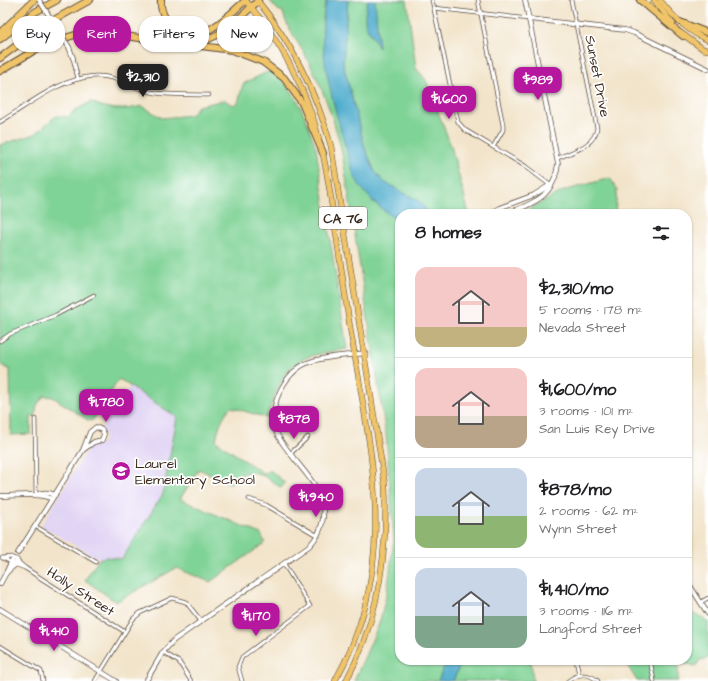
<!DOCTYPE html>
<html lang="en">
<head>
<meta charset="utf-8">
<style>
  :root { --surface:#fff; --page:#f6f6f6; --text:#202124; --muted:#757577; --line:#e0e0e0; --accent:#b5179e }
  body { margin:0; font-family:"Architects Daughter",sans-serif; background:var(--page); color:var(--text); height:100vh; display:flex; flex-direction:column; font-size:15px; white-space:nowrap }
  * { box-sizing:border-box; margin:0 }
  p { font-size:13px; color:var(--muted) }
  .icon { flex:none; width:22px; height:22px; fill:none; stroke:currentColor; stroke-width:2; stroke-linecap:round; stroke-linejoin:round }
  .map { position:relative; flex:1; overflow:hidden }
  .drawer { position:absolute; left:395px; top:209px; width:297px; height:456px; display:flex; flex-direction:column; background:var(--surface); border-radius:16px; box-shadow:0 1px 3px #0004 }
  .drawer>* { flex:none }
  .hud { position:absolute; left:12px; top:16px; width:323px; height:36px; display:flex; gap:8px }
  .price { position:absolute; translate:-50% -34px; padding:0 9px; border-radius:8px; background:var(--accent); color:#fff; font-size:13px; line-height:26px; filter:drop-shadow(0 1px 2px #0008) }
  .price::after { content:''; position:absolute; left:50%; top:24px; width:12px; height:9px; margin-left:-6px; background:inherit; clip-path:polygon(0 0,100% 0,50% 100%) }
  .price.active { background:#222; color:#fff }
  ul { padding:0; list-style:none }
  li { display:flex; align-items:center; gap:12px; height:100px; padding:0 20px }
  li+li { border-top:1px solid var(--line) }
  li span { display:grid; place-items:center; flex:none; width:112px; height:80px; border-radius:12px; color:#555 }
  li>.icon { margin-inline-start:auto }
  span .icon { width:48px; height:48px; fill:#fffc; stroke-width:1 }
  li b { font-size:17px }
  h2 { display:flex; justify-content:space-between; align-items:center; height:48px; padding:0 20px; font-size:17px }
  .pill { padding:0 14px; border-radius:16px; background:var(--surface); box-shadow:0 1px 3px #0004; font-size:14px; line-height:36px }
  .pill.active { background:var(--accent); color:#fff }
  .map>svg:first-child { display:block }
</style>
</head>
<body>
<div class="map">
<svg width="708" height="681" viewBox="0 0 708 681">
  <rect width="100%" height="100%" fill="#fff"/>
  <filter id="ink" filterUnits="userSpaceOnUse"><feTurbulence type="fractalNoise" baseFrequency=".025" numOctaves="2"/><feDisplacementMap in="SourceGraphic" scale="8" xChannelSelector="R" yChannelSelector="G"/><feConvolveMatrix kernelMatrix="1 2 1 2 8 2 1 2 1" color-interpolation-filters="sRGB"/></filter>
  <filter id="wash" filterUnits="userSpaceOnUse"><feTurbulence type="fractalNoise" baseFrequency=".012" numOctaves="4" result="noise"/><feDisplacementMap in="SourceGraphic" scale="16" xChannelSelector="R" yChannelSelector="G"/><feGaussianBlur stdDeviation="0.9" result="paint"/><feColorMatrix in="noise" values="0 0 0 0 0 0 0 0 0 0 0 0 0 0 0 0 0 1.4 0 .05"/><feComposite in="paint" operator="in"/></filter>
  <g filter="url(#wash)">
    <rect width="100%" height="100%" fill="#f2e4ca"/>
    <path fill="#e1d4f4" d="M130 386 177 417 163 494 122 559 107 557 99 559 41 526 89 447 103 443 105 435 101 429Z"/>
    <g fill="#80d396" stroke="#5e7e5a">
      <path d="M269 0H327L324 9 372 201 400 223V660H447L438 681H354L379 624 387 592 394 539 386 435 343 158C336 123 324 92 308 60 301 47 285 25 283 12L278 10Z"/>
      <path d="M348 0H368C361 27 367 25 378 47L375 0H407L416 68 426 80 451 146 469 214H429L419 201 384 182 375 172 365 148 343 63Z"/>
      <path d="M271 70C299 92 305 117 316 148L347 349C331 352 313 353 298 362 283 370 271 402 267 418L231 407C222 416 218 428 216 441L263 473H266L270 470 285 483 281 488C264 475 247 462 231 484L199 469 180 499 261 534 265 543 210 582 176 568 116 602 85 580 99 559 107 557 122 559 163 494 177 417 119 379 93 420 89 421 53 397 44 396 37 405 35 416H31V434L11 435 10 370 0 364V145L35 134 56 116 68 117 74 111 91 102C108 110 124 111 142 106L162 118 191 115 198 106 225 100 232 105 238 103 243 84Z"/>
      <path d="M610 178 617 189 615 214H520L563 191Z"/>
      <path d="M687 610C693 616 703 615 708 622V658L700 660 696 666 678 662V681H637L624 660H687Z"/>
      <path d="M462 660H531L533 681H453Z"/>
    </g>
    <g fill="#4daccc" stroke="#446b75">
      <path d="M327 0H348L343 63 365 148 375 172 384 182 419 201 429 214H400V223C382 209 362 195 353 173 341 127 311 45 327 0Z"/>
      <path d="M368 0H375L379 48C367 23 361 31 368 0Z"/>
      <path d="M447 660H462L453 681H438Z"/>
    </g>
  </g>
  <g filter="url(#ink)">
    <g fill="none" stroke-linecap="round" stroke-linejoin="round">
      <defs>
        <g id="minor">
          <path d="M432 0 458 122 465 130 525 166 550 185"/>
          <path d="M478 0 503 125V130L493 147"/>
          <path d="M434 8 529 19"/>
          <path d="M73 58 78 79"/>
          <path d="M0 122C30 104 58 79 95 76 116 75 132 88 151 92 169 96 190 94 209 95"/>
          <path d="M558 158C573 151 594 147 597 128L571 0"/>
          <path d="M0 341 10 334 56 315 94 295"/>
          <path d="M35 419 36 496"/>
          <path d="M291 453 308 437"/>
          <path d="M249 499 266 505 318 536"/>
          <path d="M35 526 96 562"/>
          <path d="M11 562 2 558 11 557 14 559"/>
          <path d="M14 564 25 568 17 561"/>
          <path d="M25 568 125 632"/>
          <path d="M701 602 708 598"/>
          <path d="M0 646 41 671 43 681"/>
          <path d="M163 652 179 662 191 681"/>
          <path d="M576 660 579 675"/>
          <path d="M650 660 654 681"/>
          <path d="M95 681 133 619 140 613 172 598 186 602 201 621"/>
          <path d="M242 681 238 667 242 657 310 606 284 564"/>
          <path d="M568 681C578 673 589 673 598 681"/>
        </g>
        <g id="tertiary">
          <path d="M529 19 625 30 634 33 708 69"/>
          <path d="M69 47 73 58"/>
          <path d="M490 214 499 208 534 195 550 185"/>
          <path d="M506 214C534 203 554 197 558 164L525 0"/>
          <path d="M36 495C42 492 49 492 55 495"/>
          <path d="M0 496C16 496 38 492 52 499"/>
          <path d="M18 553 83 450 90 432 96 427 102 430 104 434 102 440 94 442 83 450"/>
          <path d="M11 562 6 573 17 563V560L14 559 11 562 14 564"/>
          <path d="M687 581 708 614"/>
          <path d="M0 584 6 573"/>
          <path d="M0 609 116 681"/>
          <path d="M146 681 163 652 174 640 309 546C323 532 326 515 321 496 310 474 290 457 278 436 265 412 283 373 307 363 324 356 347 356 365 353"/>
        </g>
        <g id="primary">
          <path d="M654 0 673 24"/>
          <path d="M660 0C673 17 688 32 708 40"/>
          <path d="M681 33 703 49 708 50"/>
        </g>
        <g id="trunk">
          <path d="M245 0C280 39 306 88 319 139"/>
          <path d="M257 0C293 44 316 92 331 146L385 485C388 553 379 620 346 681"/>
          <path d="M322 150C327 171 330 192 333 213 338 249 344 285 349 321 369 448 403 560 335 681"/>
        </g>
        <g id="motorway">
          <path d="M161 0C160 9 164 19 171 25 198 51 226 17 246 0"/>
          <path d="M640 0 683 36"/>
          <path d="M680 22 708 33"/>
          <path d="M0 33 34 0"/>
          <path d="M0 39 35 12 57 0"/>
          <path d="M196 42C220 40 241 16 258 1"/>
          <path d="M0 58 43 26 90 0"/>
          <path d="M0 71 35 50 52 42 75 35 109 34 232 50 263 62 284 78 302 103 323 153"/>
        </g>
      </defs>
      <use href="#minor" stroke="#564638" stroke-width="4.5"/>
      <use href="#tertiary" stroke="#564638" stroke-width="5.5"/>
      <use href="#primary" stroke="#564638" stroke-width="6"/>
      <use href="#trunk" stroke="#564638" stroke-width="6"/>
      <use href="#motorway" stroke="#564638" stroke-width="8"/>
      <use href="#minor" stroke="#fff" stroke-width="3"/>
      <use href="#tertiary" stroke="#fff" stroke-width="4"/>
      <use href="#primary" stroke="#f0c469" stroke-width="5"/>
      <use href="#trunk" stroke="#f0c469" stroke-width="5"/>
      <use href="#motorway" stroke="#f0c469" stroke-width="6"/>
      <defs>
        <path id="tertiary-bridge" d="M39 0 69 47"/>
      </defs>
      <use href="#tertiary-bridge" stroke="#564638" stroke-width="5.5" stroke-linecap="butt"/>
      <use href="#tertiary-bridge" stroke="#fff" stroke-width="4"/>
    </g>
  </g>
  <defs>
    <symbol id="school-disc" viewBox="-11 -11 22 22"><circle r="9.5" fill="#b5179e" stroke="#fff"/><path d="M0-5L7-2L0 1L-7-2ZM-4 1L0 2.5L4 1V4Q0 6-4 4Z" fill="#fff"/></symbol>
  </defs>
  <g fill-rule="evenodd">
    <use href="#school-disc" x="110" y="460" width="22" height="22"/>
  </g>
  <g text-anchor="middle" stroke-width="3.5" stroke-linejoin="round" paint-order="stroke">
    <rect fill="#fff" stroke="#766a62" stroke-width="1" x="319" y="207" width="48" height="22" rx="3"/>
    <g font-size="13" font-weight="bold" fill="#3b2a1e">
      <text x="343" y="223">CA 76</text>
    </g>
    <g font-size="14" fill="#3b2a1e" stroke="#fff">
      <text transform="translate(598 76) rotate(79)" y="5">Sunset Drive</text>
      <text transform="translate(81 591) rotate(33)" y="5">Holly Street</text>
    </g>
    <g font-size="14" fill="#3b2a1e" stroke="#fff" text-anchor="start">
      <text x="135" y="468">Laurel<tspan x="135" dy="16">Elementary School</tspan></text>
    </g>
  </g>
</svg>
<b class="price active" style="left:143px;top:98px">$2,310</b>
<b class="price" style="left:538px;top:101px">$989</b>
<b class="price" style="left:449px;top:120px">$1,600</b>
<b class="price" style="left:106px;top:423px">$1,780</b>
<b class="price" style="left:294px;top:440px">$878</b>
<b class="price" style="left:316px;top:518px">$1,940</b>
<b class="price" style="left:256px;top:637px">$1,170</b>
<b class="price" style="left:54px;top:652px">$1,410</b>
<div class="hud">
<a class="pill">Buy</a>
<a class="pill active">Rent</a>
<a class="pill">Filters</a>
<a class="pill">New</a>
</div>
<section class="drawer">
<h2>8 homes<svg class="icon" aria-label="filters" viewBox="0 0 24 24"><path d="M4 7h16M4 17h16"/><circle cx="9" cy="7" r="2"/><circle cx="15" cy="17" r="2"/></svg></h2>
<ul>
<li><span style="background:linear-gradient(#f6c9c9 75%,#c2b280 0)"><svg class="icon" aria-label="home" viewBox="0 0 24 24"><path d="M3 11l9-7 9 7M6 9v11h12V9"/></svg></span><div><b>$2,310/mo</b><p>5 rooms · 178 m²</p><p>Nevada Street</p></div></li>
<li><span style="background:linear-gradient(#f6c9c9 60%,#b9a48a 0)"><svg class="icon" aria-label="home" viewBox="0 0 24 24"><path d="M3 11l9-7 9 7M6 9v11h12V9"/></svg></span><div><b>$1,600/mo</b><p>3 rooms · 101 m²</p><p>San Luis Rey Drive</p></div></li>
<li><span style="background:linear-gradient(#c9d6e8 60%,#8fb573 0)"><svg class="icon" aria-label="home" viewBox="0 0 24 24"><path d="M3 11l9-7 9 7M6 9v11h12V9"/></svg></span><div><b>$878/mo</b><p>2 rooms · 62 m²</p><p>Wynn Street</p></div></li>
<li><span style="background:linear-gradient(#c9d6e8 60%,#7fa58c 0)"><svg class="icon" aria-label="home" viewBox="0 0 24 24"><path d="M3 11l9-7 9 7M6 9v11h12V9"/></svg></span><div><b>$1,410/mo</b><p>3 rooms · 116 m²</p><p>Langford Street</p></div></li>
</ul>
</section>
</div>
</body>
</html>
